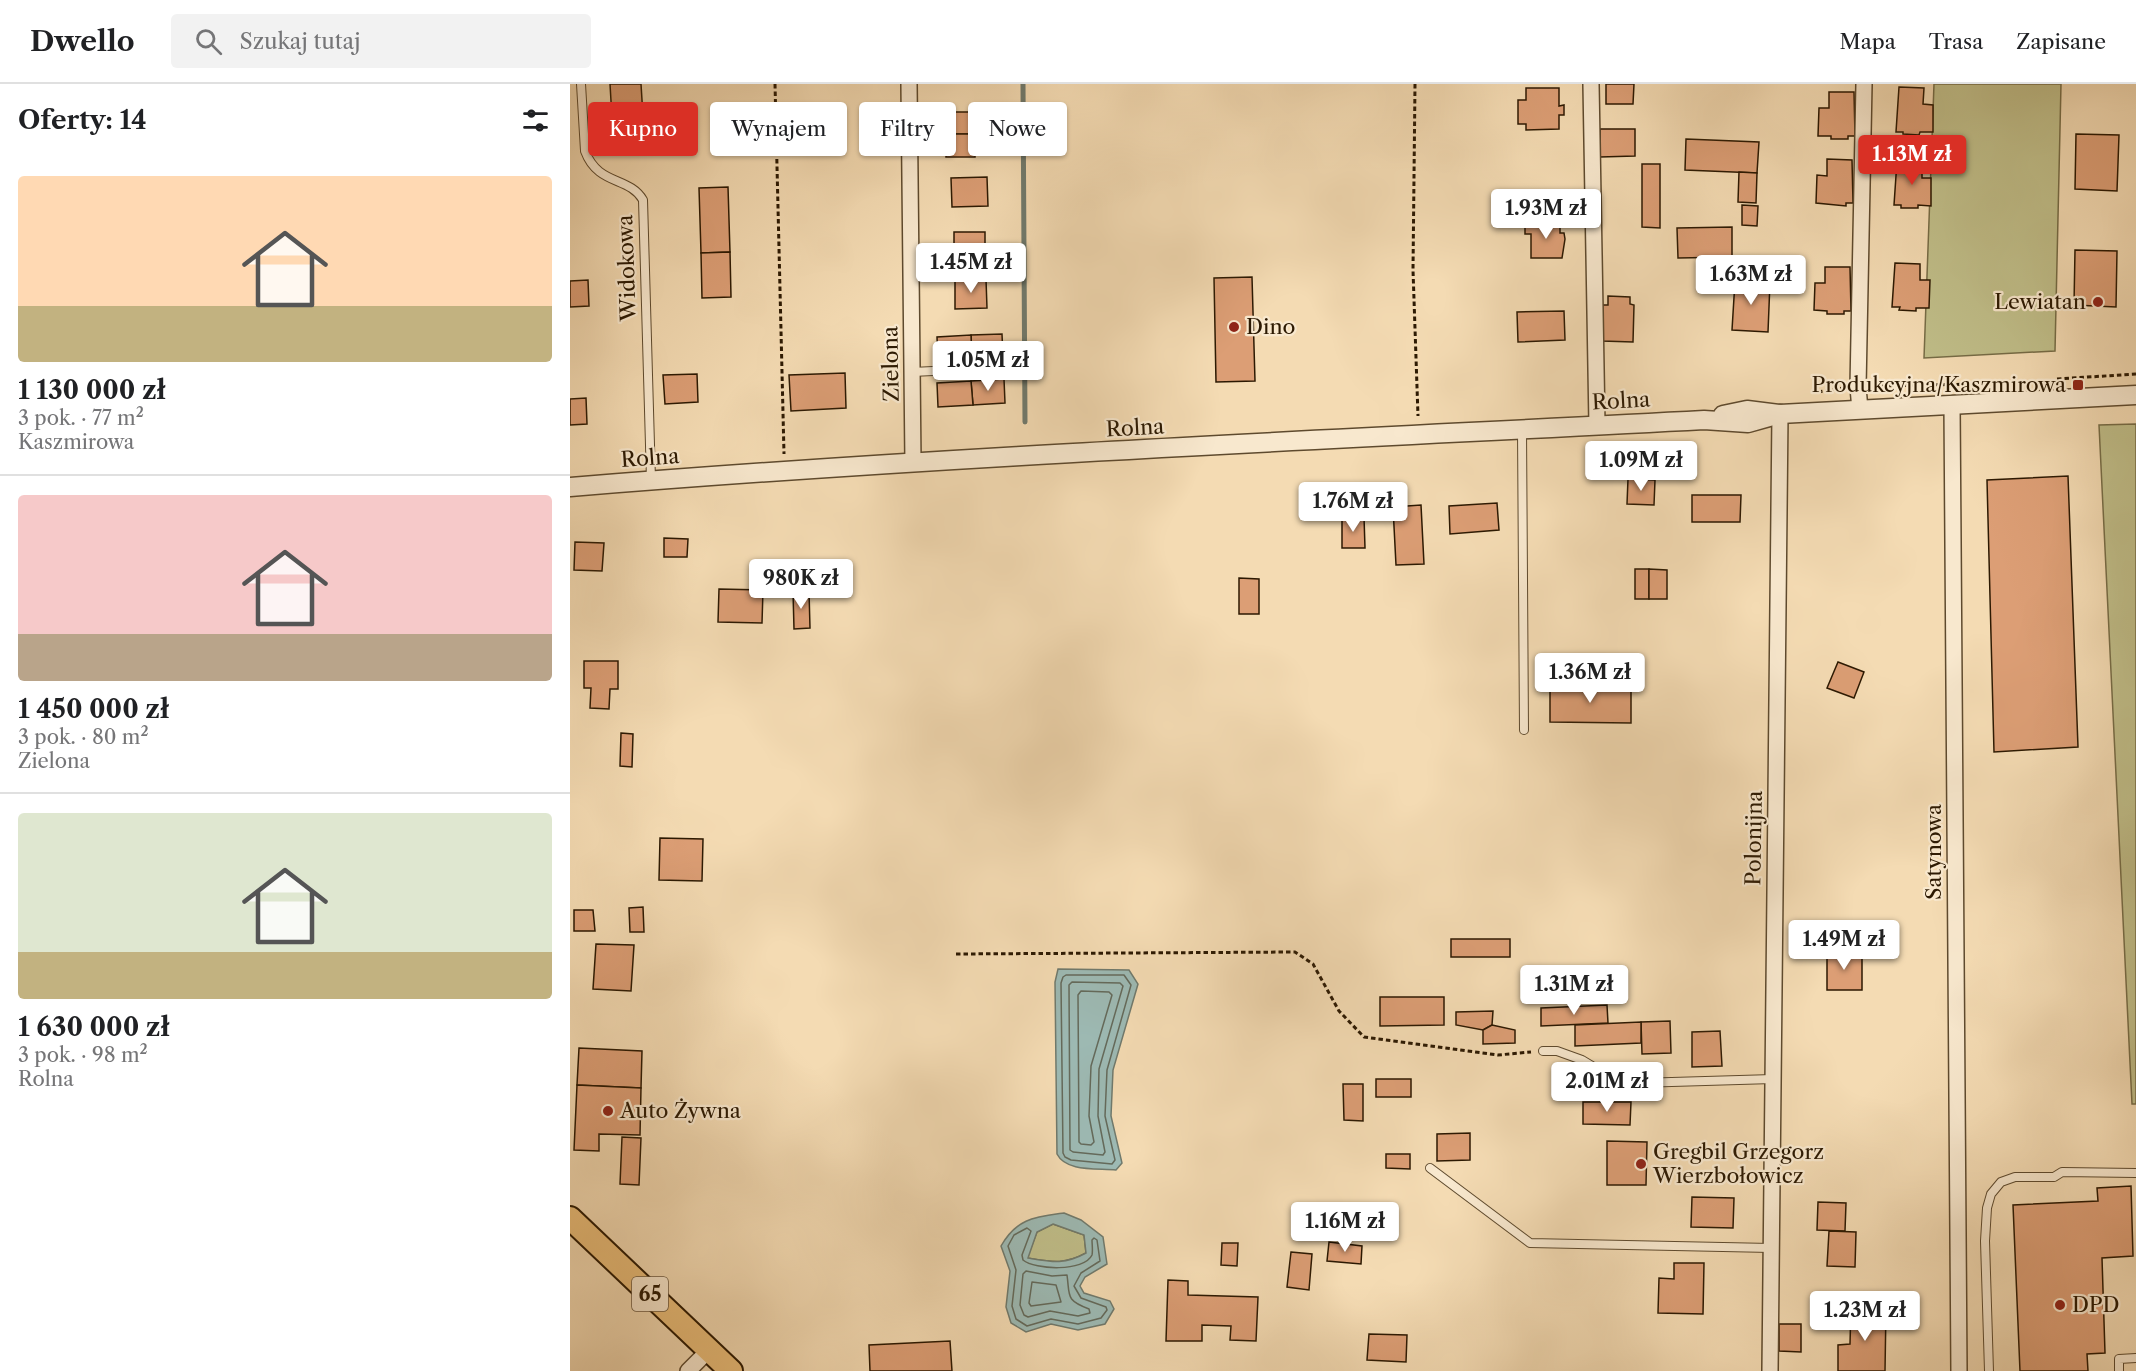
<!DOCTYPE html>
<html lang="pl">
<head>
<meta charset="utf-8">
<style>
  :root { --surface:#fff; --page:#f2f2f2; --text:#202124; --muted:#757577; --line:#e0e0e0; --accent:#d93025 }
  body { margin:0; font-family:"Libre Caslon Text",serif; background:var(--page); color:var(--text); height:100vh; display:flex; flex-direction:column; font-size:22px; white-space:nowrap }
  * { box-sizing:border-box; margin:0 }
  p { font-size:20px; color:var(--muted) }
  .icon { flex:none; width:33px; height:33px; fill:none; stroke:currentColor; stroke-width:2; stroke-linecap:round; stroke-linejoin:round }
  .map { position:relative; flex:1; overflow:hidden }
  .details { display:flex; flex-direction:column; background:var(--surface); width:570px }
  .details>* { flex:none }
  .hud { position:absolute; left:18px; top:18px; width:570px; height:54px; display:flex; gap:12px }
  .price { position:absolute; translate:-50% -51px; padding:0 14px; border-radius:6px; background:#fff; color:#222; font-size:20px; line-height:39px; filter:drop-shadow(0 2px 3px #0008) }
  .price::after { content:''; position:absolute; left:50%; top:36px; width:18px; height:14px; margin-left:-9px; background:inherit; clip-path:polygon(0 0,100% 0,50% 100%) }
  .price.selected { background:var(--accent); color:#fff }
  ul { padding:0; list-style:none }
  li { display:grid; align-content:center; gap:12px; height:318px; padding:0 18px }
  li+li { border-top:2px solid var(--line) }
  li span { display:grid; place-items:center; height:186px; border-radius:6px; color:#555 }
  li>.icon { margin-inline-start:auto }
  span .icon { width:108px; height:108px; fill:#fffc; stroke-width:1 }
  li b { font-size:26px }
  h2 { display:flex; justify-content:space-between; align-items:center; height:72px; padding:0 18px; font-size:26px }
  .pill { padding:0 21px; border-radius:6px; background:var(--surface); box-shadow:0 2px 4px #0004; font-size:21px; line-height:54px }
  .pill.selected { background:var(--accent); color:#fff }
  header { display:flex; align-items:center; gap:36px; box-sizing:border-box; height:84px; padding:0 30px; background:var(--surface); border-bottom:2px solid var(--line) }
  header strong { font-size:28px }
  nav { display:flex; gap:33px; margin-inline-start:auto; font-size:21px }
  .search { width:420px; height:54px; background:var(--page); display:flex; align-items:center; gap:15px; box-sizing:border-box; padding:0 21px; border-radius:6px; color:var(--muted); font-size:22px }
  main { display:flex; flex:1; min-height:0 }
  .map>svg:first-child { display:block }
</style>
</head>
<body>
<header>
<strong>Dwello</strong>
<div class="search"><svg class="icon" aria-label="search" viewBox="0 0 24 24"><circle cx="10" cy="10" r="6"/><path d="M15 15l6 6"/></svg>Szukaj tutaj</div>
<nav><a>Mapa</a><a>Trasa</a><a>Zapisane</a></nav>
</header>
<main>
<section class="details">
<h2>Oferty: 14<svg class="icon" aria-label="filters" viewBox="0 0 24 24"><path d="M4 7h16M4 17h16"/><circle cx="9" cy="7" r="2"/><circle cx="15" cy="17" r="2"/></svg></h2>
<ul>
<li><span style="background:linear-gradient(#ffd9b3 70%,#c2b280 0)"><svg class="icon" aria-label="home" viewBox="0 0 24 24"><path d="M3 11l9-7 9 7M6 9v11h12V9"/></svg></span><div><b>1 130 000 zł</b><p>3 pok. · 77 m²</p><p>Kaszmirowa</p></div></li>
<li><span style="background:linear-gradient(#f6c9c9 75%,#b9a48a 0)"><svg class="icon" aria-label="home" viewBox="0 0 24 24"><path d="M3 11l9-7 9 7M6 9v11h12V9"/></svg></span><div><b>1 450 000 zł</b><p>3 pok. · 80 m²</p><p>Zielona</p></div></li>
<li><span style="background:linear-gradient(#dfe7d0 75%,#c2b280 0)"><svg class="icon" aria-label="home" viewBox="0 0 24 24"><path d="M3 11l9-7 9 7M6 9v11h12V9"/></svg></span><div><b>1 630 000 zł</b><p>3 pok. · 98 m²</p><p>Rolna</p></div></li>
</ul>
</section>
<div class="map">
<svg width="1566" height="1287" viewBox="0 0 1566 1287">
  <rect width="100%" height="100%" fill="#f4dbb3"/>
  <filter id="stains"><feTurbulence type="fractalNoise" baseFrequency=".00333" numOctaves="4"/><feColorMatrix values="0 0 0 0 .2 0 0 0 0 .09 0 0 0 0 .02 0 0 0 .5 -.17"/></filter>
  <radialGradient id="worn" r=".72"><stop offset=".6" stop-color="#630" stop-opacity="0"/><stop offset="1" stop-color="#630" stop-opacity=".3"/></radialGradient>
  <g fill="#c0be89" stroke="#766c46" stroke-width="1.5">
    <path d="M1364 0H1491L1485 267 1354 274Z"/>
    <path d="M1566 340V1020H1562L1529 341Z"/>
    <path d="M483 1140 514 1151 516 1169C494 1181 482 1178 457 1174L467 1148Z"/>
  </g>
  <g fill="#9dbab4" stroke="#707a6d" stroke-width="1.5" fill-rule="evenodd">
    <path d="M488 885 559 886 568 900 543 986 541 1032 552 1079 546 1086C527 1084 496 1088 487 1070L485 898Z"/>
    <path d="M494 1129 511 1136 533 1153 537 1180 515 1193 510 1202 514 1209 540 1217 544 1225 535 1240 508 1246 481 1240 456 1248 441 1239 436 1223 440 1187 431 1162C447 1134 465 1133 494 1129ZM483 1140 514 1151 516 1169C494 1181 482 1178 458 1174L467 1148Z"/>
  </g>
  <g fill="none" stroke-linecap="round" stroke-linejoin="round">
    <g stroke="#646a5b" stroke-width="1.5">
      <path d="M496 891H554L561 901 537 986 535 1032 545 1076 542 1080 501 1076 495 1073 493 1069 491 899 493 893Z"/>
      <path d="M502 898 550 899 553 902 529 985 528 1032 535 1068 533 1071 503 1068 500 1066 499 901Z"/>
      <path d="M511 907 539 908 542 911 521 982 519 1032 524 1058 521 1061 511 1060 509 1058 508 911Z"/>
      <path d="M457 1144 461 1147 452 1171 453 1176C465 1186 514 1188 522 1171 523 1167 522 1160 522 1156L524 1154 527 1156 530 1177 511 1189 504 1202 511 1214 536 1223 537 1226 531 1234 508 1240 481 1235 457 1242 446 1235 442 1222 446 1186 438 1162 444 1151Z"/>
      <path d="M456 1187 482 1192 497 1191C500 1212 495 1216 519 1225L520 1229 508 1232 480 1227 458 1233 454 1231 450 1221 453 1190Z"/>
      <path d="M462 1198 486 1201 491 1218 461 1222 459 1219Z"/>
    </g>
    <path stroke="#707a6d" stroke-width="5" d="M453 0 455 338"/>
  </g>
  <g fill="#dc9e75" stroke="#2c1902" stroke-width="1.5">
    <path d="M40 0H71L73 32 42 34Z"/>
    <path d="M1036 0H1064L1063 20H1036Z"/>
    <path d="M1329 3 1354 4 1353 20 1363 21V48H1350L1349 51 1333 50V48H1326Z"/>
    <path d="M956 4H989V22L994 21V31H989V45L956 46V40H948V16H956Z"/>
    <path d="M1259 8H1284L1285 52H1278V55H1261V52H1248L1249 24H1259Z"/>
    <path d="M375 28H405V50H372V40H375Z"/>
    <path d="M1030 45H1065V72L1030 73Z"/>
    <path d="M372 50H405V73H376V61H372Z"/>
    <path d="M1506 50 1549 51 1547 107 1505 105Z"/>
    <path d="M1116 55 1189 58 1187 89 1115 86Z"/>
    <path d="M1257 75 1282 76 1283 119H1276V122L1246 119 1247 91 1257 92Z"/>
    <path d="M1327 77 1352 78V94H1361V122L1348 121V124H1331V121H1324Z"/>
    <path d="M1072 80H1090V144L1072 143Z"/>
    <path d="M1169 88 1187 89 1186 119 1168 118Z"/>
    <path d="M417 93 418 122 382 123 381 94Z"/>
    <path d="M158 103 160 168 131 169 129 104Z"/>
    <path d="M1172 121 1188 122 1187 142 1172 141Z"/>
    <path d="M955 139H990V149H994L995 155 992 174H961V150H955Z"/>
    <path d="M1162 143V173L1108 174 1107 144Z"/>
    <rect x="384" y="148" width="31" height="24"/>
    <path d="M1505 166 1547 167 1546 223 1504 221Z"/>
    <path d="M160 168 161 213 132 214 131 169Z"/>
    <path d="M1325 179 1350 180V196H1360L1359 224H1346V227L1329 226 1330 223H1322Z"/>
    <path d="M1255 183H1280L1281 227H1274V230H1257V227L1244 226 1245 199H1255Z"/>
    <path d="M682 193 685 297 646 298 644 194Z"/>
    <path d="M416 195 417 224 385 225V196Z"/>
    <path d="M18 196 19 222 0 223V197Z"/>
    <path d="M1165 197 1200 198 1198 248 1162 246Z"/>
    <path d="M1038 212 1060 213V220L1064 221 1063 258 1032 257V221H1038Z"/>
    <path d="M994 227 995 256 948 258 947 228Z"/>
    <path d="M432 250 433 273 402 275 401 251Z"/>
    <path d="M401 251 402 275 368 277 367 253Z"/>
    <path d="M275 289 276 324 221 327 219 291Z"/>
    <path d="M127 290 128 318 95 320 93 291Z"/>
    <path d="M434 295 435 319 403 321 401 297Z"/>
    <path d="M401 297 403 321 368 323 367 299Z"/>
    <path d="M16 314 17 340 0 341V315Z"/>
    <path d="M1498 392 1508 663 1424 668 1417 396Z"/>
    <path d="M1058 395 1085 396 1084 421 1057 420Z"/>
    <path d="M1122 411H1171L1170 438H1122Z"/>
    <path d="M927 419 929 446 880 450 879 422Z"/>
    <path d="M851 421 854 480 826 481 823 423Z"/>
    <path d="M772 433H794L795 464H772Z"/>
    <path d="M94 454 118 455 117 473H94Z"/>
    <path d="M5 458 34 459 32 487 4 486Z"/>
    <rect x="1065" y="485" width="14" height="30"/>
    <path d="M1079 485 1097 486V515H1079Z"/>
    <path d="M669 494 689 495V530H669Z"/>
    <path d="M149 505 193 506 192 539 148 538Z"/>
    <path d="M223 507H239L240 544 224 545Z"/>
    <path d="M14 577H48V605H40L39 625 20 624 21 604H14Z"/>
    <path d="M1268 578 1294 588 1284 614 1257 604Z"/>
    <path d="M980 602 1061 603V639L980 638Z"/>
    <path d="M51 649 63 650 62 683 50 682Z"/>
    <path d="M90 754 133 755 132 797 89 796Z"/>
    <path d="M73 823 74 848H60L59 824Z"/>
    <path d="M4 826H23L25 847H4Z"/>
    <rect x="881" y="855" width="59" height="18"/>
    <path d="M26 860 64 861 61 907 23 905Z"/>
    <rect x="1257" y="867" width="35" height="39"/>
    <path d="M810 913H874V941L810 942Z"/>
    <path d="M1037 921 1038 939 971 942V924Z"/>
    <path d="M923 927 922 941 913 946 886 941V928Z"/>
    <path d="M1100 937 1101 969 1072 970 1071 938Z"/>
    <path d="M1071 938V959L1005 962V941Z"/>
    <path d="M922 941 945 946V959L913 960V946Z"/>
    <path d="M1150 947 1152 982 1122 983V948Z"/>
    <path d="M9 964 72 967 71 1004 7 1001Z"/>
    <rect x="806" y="995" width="35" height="18"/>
    <path d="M773 1000H793V1037L774 1036Z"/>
    <path d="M7 1001 71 1004 70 1051 29 1050V1067L4 1066Z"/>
    <path d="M1013 1018H1061L1060 1041 1013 1040Z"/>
    <path d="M900 1049V1076L867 1077V1050Z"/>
    <path d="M52 1053 71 1054 69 1101 50 1100Z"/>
    <path d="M1037 1057 1077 1058 1076 1101H1037Z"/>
    <path d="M816 1070H840V1085L816 1084Z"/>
    <path d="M1561 1102 1563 1172 1532 1174 1535 1269 1517 1270 1518 1287H1450L1443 1121 1528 1117 1527 1104Z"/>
    <path d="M1122 1113 1164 1114 1163 1144 1121 1143Z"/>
    <path d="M1248 1118 1276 1119 1275 1147 1247 1146Z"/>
    <path d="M1259 1147 1286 1148 1285 1183 1257 1182Z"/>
    <path d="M759 1158 792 1162 791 1180 757 1177Z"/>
    <path d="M652 1159H668L667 1182 651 1181Z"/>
    <path d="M721 1168 742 1170 739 1206 717 1203Z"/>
    <path d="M1104 1179H1134L1133 1230 1088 1229 1089 1194 1104 1195Z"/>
    <path d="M598 1196 618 1197V1211L688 1213 686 1257 660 1256 661 1242 632 1241V1257H596Z"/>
    <path d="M1281 1223 1316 1224 1315 1287H1268V1261L1280 1260Z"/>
    <path d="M1209 1240H1231V1268L1209 1267Z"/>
    <path d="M799 1250 837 1251 836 1278 797 1276Z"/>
    <path d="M380 1257 382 1287H300L299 1261Z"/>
  </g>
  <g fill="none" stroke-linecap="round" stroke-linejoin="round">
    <defs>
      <g id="service">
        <path d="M11 0 15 67C28 102 59 92 73 116L81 396"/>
        <path d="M342 288 427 284"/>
        <path d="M952 346 954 646"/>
        <path d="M973 967H987L1012 976 1037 991 1068 999 1203 995"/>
        <path d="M860 1084 960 1159 1201 1164"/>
        <path d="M1419 1287 1415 1157 1417 1124 1421 1110 1431 1098 1445 1093H1484L1492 1088 1566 1089"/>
        <path d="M1549 1287V1275L1566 1274"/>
      </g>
      <g id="minor">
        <path d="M339 0 343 379"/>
        <path d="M1021 0 1027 341"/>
        <path d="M1382 321 1389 1287"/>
        <path d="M1290 326 1288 303 1294 0"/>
        <path d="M118 1287 139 1266"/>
        <path d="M1200 1287 1210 330"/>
      </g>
      <g id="tertiary">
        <path d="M1153 331 1177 326 1210 330 1566 311"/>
        <path d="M0 403C377 372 756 356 1134 336L1178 339 1210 330"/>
      </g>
      <path id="primary" d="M0 1134 161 1287"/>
    </defs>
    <use href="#service" stroke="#5e4a2e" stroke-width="10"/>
    <use href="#minor" stroke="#5e4a2e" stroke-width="18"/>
    <use href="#tertiary" stroke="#5e4a2e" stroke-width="21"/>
    <use href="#primary" stroke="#2c1902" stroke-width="26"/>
    <g stroke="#2c1902" stroke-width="3" stroke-dasharray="4.5 3" stroke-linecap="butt">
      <path d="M205 0 214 370"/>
      <path d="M845 0 843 186 848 332"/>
      <path d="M1487 295 1566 290"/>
      <path d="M1304 302 1406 300"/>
      <path d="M1248 308 1274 304"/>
      <path d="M386 870 725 868 743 880 769 927 794 953 928 971 961 968"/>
    </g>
    <use href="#service" stroke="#f8e8ce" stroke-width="8"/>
    <use href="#minor" stroke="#f8e8ce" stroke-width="15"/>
    <use href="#tertiary" stroke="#f8e8ce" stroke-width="18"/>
    <use href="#primary" stroke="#eabe7a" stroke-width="22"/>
  </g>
  <g fill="#8f2418" stroke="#f8e8ce" stroke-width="2">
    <circle cx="1528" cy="218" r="6"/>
    <circle cx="664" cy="243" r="6"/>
    <rect x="1502" y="295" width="12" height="12" rx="3"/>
    <circle cx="38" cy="1027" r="6"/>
    <circle cx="1071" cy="1080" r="6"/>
    <circle cx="1490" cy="1221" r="6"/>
  </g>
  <g text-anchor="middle" stroke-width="4.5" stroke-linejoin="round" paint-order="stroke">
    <rect fill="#f8e8ce" stroke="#69573f" stroke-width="1.5" x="62" y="1193" width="36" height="34" rx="4.5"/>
    <g font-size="20" font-weight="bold" fill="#2c1902">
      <text x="80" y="1217">65</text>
    </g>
    <g font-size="21" fill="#2c1902" stroke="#f8e8ce">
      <text transform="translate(57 184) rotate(-92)" y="7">Widokowa</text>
      <text transform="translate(321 280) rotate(-91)" y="7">Zielona</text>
      <text transform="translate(1051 317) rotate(-3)" y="7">Rolna</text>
      <text transform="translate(565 344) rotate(-3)" y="7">Rolna</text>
      <text transform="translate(80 374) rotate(-4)" y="7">Rolna</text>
      <text transform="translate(1184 754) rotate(-89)" y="7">Polonijna</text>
      <text transform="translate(1364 768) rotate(-90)" y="7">Satynowa</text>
    </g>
    <g font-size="21" fill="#2c1902" stroke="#f8e8ce" text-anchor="start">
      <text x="1516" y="225" text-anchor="end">Lewiatan</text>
      <text x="676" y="250">Dino</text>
      <text x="1496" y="308" text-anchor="end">Produkcyjna/Kaszmirowa</text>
      <text x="50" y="1034">Auto Żywna</text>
      <text x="1083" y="1075">Gregbil Grzegorz<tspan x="1083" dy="24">Wierzbołowicz</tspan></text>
      <text x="1502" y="1228">DPD</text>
    </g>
  </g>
  <rect width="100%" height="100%" filter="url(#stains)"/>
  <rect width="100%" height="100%" fill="url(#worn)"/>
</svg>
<b class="price selected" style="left:1342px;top:102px">1.13M zł</b>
<b class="price" style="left:976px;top:156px">1.93M zł</b>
<b class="price" style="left:401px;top:210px">1.45M zł</b>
<b class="price" style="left:1181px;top:222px">1.63M zł</b>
<b class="price" style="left:418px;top:308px">1.05M zł</b>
<b class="price" style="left:1071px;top:408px">1.09M zł</b>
<b class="price" style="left:783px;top:449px">1.76M zł</b>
<b class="price" style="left:231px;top:526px">980K zł</b>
<b class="price" style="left:1020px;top:620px">1.36M zł</b>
<b class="price" style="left:1274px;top:887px">1.49M zł</b>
<b class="price" style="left:1004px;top:932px">1.31M zł</b>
<b class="price" style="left:1037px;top:1029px">2.01M zł</b>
<b class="price" style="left:775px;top:1169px">1.16M zł</b>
<b class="price" style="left:1295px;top:1258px">1.23M zł</b>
<div class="hud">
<a class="pill selected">Kupno</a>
<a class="pill">Wynajem</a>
<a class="pill">Filtry</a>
<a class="pill">Nowe</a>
</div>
</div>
</main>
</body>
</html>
